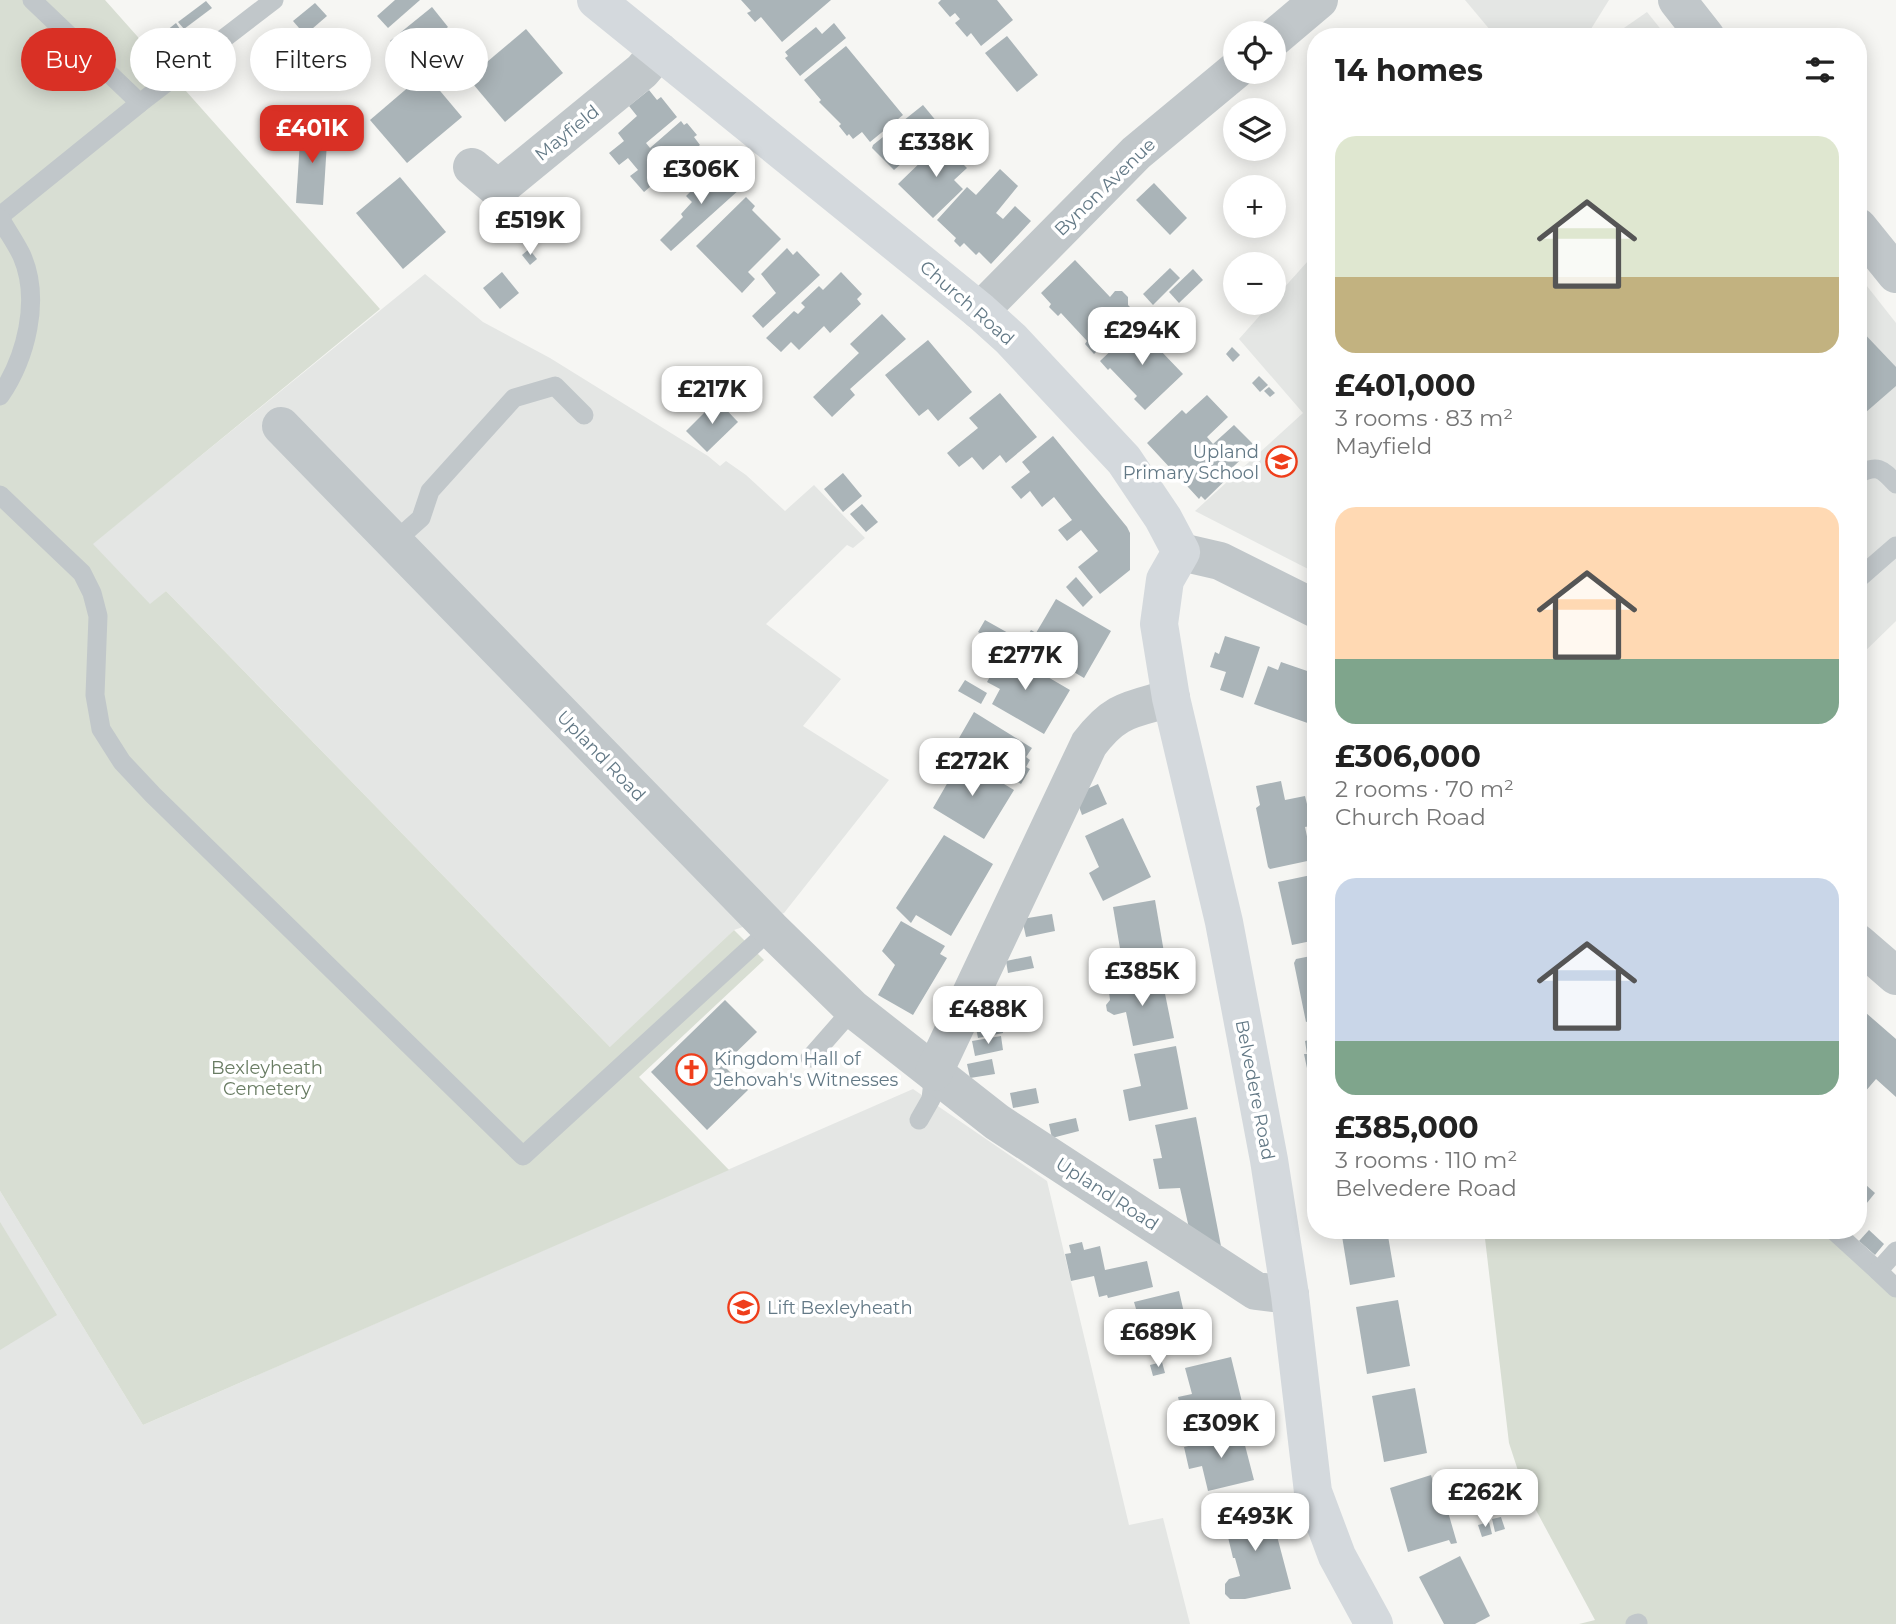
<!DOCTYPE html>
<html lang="en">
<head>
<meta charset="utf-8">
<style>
  :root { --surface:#fff; --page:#f6f6f6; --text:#222; --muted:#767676; --accent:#d93025 }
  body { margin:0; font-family:Montserrat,sans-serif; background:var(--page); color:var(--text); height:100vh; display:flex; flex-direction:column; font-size:26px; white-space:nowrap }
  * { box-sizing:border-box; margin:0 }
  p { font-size:23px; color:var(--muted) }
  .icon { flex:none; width:38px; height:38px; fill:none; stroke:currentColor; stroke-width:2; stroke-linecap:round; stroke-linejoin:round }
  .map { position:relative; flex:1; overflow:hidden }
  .details { position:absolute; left:1307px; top:28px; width:560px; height:1211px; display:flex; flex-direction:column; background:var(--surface); border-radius:28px; box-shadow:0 4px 18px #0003 }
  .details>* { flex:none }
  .hud { position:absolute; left:21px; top:28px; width:665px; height:63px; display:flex; gap:14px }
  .tools { position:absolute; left:1223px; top:21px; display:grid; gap:14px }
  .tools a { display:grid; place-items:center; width:63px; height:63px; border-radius:50%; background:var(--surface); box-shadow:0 4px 18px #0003; font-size:35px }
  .price { position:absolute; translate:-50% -60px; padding:0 16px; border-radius:14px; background:#fff; color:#222; font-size:23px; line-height:46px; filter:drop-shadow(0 2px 4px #0008) }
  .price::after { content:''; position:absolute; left:50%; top:42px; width:21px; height:16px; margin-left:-10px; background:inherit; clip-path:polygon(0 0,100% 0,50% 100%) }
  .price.active { background:var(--accent); color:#fff }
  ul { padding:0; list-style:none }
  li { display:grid; align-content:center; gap:14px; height:371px; padding:0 28px }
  li span { display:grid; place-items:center; height:217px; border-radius:21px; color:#555 }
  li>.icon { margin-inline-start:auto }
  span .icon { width:126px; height:126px; fill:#fffc; stroke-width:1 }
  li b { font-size:30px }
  h2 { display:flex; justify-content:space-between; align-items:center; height:84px; padding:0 28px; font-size:30px }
  .chip { padding:0 24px; border-radius:32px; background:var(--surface); box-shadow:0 4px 18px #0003; font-size:24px; line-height:63px }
  .chip.active { background:var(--accent); color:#fff }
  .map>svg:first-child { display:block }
</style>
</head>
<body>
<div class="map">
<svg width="1896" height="1624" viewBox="0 0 1896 1624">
  <rect width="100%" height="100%" fill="#f6f6f3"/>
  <g fill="#e4e6e4">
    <path d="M1465 0H1609L1586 37H1496Z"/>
    <path d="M1647 12 1667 37H1611Z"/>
    <path d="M1316 252V573L1195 511 1303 413 1239 339 1271 303H1274V299Z"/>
    <path d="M425 274 483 322 550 358 708 456 720 466 726 461 746 475 785 511 814 485 865 538 853 548 847 545 766 624 841 679 803 726 889 780 784 913 734 930 611 1048 166 591 150 605 92 544Z"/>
    <path d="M1859 276 1896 323V621L1859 657Z"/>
    <path d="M913 1089 1047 1181 1129 1525 1163 1518 1190 1624H0V1191L143 1425Z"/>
  </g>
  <g fill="#d8ded3">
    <path d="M0 0H105L380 309 93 544 150 604 166 591 610 1047 734 930 764 960 639 1077 729 1170 143 1425 0 1191Z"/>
    <path d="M0 1222 57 1315 0 1350Z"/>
    <path d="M1484 1230H1825L1896 1297V1624H1579L1595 1620 1523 1486 1509 1443Z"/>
  </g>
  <g fill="#aab4b8">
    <path d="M395 0H420L388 28 377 16Z"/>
    <path d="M741 0H831L782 42 761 17 755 22 747 13 751 11Z"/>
    <path d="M941 0H997L1013 20 981 46 971 33 967 37 955 23 960 19 955 13 950 17 938 3Z"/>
    <path d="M206 1 212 8 184 29 178 22Z"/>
    <path d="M315 3 327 16 305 35 293 21Z"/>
    <path d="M432 7 448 27 407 61 390 41Z"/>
    <path d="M176 23 186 38 172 49 161 35Z"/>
    <path d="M834 23 846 38 800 76 785 58 788 56 785 52 816 27 822 34Z"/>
    <path d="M526 29 563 73 505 122 468 78Z"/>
    <path d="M1007 36 1038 75 1017 92 985 53Z"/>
    <path d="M846 46 903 115 870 142 862 132 853 139 849 134 847 136 839 126 841 124 819 102 821 100 804 80Z"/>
    <path d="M425 73 462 117 407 163 370 120Z"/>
    <path d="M649 90 657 100 661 97 677 117 646 143 650 148 681 121 684 125 687 123 697 135 694 137 700 145 644 192 630 176 638 170 628 158 619 165 609 153 624 141 618 133 637 116 629 106Z"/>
    <path d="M923 105 942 128 894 170 872 148 873 145Z"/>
    <path d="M301 125 328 127 323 205 296 203Z"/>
    <path d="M961 138 970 147 958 159 967 168 954 180 963 189 933 218 898 184 929 154 935 160Z"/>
    <path d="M717 166 740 189 671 251 660 240 683 217 681 214 692 202 686 196Z"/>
    <path d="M1000 169 1018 186 996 213 1003 219 1015 206 1031 221 991 264 979 252 976 255 964 243 960 247 954 241 956 238 937 220 967 187 976 195Z"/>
    <path d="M400 177 446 232 403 269 356 213Z"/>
    <path d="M1154 183 1187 218 1170 235 1136 200Z"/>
    <path d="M746 197 755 206 752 210 781 239 748 272 755 279 742 293 696 246Z"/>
    <path d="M787 248 793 255 797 251 820 275 763 328 752 316 776 293 761 274Z"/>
    <path d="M529 249 537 259 530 265 522 255Z"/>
    <path d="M1075 260 1110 297 1115 291H1122L1128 297V305L1134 311 1129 316 1131 318 1094 354 1085 344 1087 341 1061 313 1058 316 1049 307 1051 304 1041 293Z"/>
    <path d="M1170 268 1180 278 1153 305 1143 294Z"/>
    <path d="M1193 269 1203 280 1179 303 1169 292Z"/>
    <path d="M502 272 519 293 500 309 483 288Z"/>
    <path d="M841 272 862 294 857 299 861 304 830 333 824 326 799 350 791 342 781 352 766 338 794 311 798 314 805 307 801 303 819 286 823 290Z"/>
    <path d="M1236 283V297L1228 291Z"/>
    <path d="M882 314 906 339 850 389 855 395 832 417 813 397 859 353 850 344Z"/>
    <path d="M1137 326 1183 374 1145 410 1134 399 1137 396 1110 368 1108 370 1100 361Z"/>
    <path d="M1858 327 1896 367V386L1858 419Z"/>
    <path d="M928 340 972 392 938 421 928 409 919 416 885 375Z"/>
    <path d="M1232 347 1240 355 1233 362 1226 354Z"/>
    <path d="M1259 376 1268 385 1260 392 1252 383Z"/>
    <path d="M1269 387 1275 393 1270 397 1264 391Z"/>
    <path d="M1000 393 1037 437 1006 463 1000 455 983 470 972 457 959 467 947 453 978 428 969 418Z"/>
    <path d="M1207 395 1228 417 1207 437 1213 444 1234 425 1255 446 1234 466 1237 469 1205 500 1201 496 1199 499 1177 475 1180 473 1174 467 1172 470 1147 443 1182 410 1186 414Z"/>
    <path d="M717 400 738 422 707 452 686 431Z"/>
    <path d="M1053 436 1127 527 1130 533V570L1100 594 1078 567 1098 551 1081 530 1067 541 1058 530 1072 520 1054 497 1042 507 1030 491 1021 499 1011 487 1030 472 1022 462Z"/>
    <path d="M843 473 862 496 843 512 824 489Z"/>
    <path d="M862 504 878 522 866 532 850 514Z"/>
    <path d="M1076 577 1093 597 1083 607 1066 587Z"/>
    <path d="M1056 599 1111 631 1084 678 1050 658 1043 670 978 632 985 620 1024 642 1031 630 1036 633Z"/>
    <path d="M1225 636 1260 647 1243 698 1220 690 1226 672 1210 667 1215 652 1219 654Z"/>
    <path d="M989 654 999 660 1001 657 1015 664 1017 659 1070 690 1044 734 992 704 1000 689 987 682 992 673 981 667Z"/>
    <path d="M1281 662 1316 674V726L1254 704 1268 666 1278 670Z"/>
    <path d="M965 680 987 693 981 704 958 691Z"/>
    <path d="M974 712 1032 748 1026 757 1030 760 1026 767 1030 769 1021 784 955 745Z"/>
    <path d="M954 758 968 766 969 763 1014 790 984 839 933 808 948 782 941 778Z"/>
    <path d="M1281 781 1285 800 1305 796 1307 804 1316 803V825L1305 827 1312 860 1270 869 1268 867 1256 808 1260 805 1256 786Z"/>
    <path d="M1098 784 1107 804 1082 815 1077 801 1085 790Z"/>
    <path d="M1123 818 1151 877 1103 901 1089 873 1099 867 1085 836Z"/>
    <path d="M944 835 993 864 951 936 916 915 911 923 896 908Z"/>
    <path d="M1316 874V940L1292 945 1278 882Z"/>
    <path d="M1155 900 1166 964 1124 972 1113 907Z"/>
    <path d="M1052 914 1055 931 1026 937 1022 919Z"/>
    <path d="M901 921 945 946 940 954 947 958 913 1015 878 995 895 965 882 951Z"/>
    <path d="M1316 955V1023L1309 1024V1021L1306 1022 1294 963 1296 959Z"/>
    <path d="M1031 956 1034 968 1008 973 1006 961Z"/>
    <path d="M1161 974 1174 1038 1133 1046 1126 1012 1114 1015 1107 1011 1106 1005 1110 1000 1108 984Z"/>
    <path d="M725 1000 757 1032 723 1065 748 1090 707 1130 651 1072Z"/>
    <path d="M1858 1006 1896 1039V1097L1876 1079 1864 1093 1858 1088V1071L1862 1067 1858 1064Z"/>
    <path d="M1001 1019 1003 1033 978 1038 975 1023Z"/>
    <path d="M1001 1036 1003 1050 975 1056 972 1041Z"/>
    <path d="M1316 1038V1086L1311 1087 1304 1054H1307L1305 1041Z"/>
    <path d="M1176 1046 1188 1109 1129 1121 1123 1090 1141 1086 1134 1054Z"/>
    <path d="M992 1059 995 1074 970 1078 967 1064Z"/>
    <path d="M1036 1088 1039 1103 1013 1108 1010 1093Z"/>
    <path d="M1196 1117 1221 1246 1189 1228 1180 1188 1159 1189 1153 1159 1162 1158 1155 1125Z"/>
    <path d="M1076 1118 1079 1131 1052 1138 1049 1124Z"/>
    <path d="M1866 1185 1875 1193 1862 1209 1858 1206V1194Z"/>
    <path d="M1341 1230H1387L1395 1277 1350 1285Z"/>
    <path d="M1869 1230 1884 1244 1875 1255 1859 1241Z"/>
    <path d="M1082 1242 1084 1250 1100 1246 1105 1270 1147 1261 1153 1287 1108 1298 1107 1295 1099 1297 1094 1276 1071 1281 1065 1254 1071 1253 1069 1245Z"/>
    <path d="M1179 1291 1185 1317 1189 1315 1196 1342 1151 1352 1150 1346 1139 1349 1133 1346 1131 1338 1135 1332 1146 1330 1145 1326 1131 1330 1126 1311 1136 1309 1134 1302Z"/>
    <path d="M1398 1300 1410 1366 1367 1374 1356 1307Z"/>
    <path d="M1231 1357 1243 1406 1240 1407 1242 1417 1200 1427 1197 1414 1183 1418 1178 1397 1192 1394 1185 1368Z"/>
    <path d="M1162 1362 1165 1373 1153 1376 1150 1365Z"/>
    <path d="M1415 1388 1427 1453 1384 1462 1372 1396Z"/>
    <path d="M1241 1430 1254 1480 1208 1491 1202 1466 1189 1469 1184 1447 1197 1444 1196 1441Z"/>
    <path d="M1431 1475 1440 1506 1446 1505 1457 1543 1451 1544 1449 1540 1408 1552 1390 1488Z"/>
    <path d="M1268 1502 1291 1589 1245 1599H1230L1225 1594V1584L1229 1579 1240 1576 1235 1558H1233L1222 1512Z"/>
    <path d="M1501 1517 1505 1529 1495 1532 1492 1519Z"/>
    <path d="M1489 1522 1492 1534 1482 1537 1478 1525Z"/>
    <path d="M1460 1556 1490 1616 1475 1624H1444L1419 1577Z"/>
  </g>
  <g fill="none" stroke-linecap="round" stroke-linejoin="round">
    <g stroke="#c1c7ca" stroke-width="19">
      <path d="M32 0 140 103"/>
      <path d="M0 216 140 103 274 0"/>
      <path d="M0 218C7 231 16 243 22 256 41 300 26 358 0 396"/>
      <path d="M1858 474C1878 464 1882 469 1896 484"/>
      <path d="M0 495 82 573 92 593 98 616 95 695 101 729 122 762 153 795 523 1156 771 929"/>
      <path d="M393 543 421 518 430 491 514 398 555 386 584 415"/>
      <path d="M1858 579 1896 546"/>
      <path d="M810 1058 853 1009"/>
      <path d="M919 1120 931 1099 934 1072"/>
      <path d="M1833 1230 1878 1271 1896 1251"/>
      <path d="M1878 1271 1896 1288"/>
      <path d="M1635 1624 1638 1623"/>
    </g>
    <g stroke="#c1c7ca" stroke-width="38">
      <path d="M1677 0 1706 37"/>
      <path d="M1274 38 1319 0"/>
      <path d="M472 167 498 189 642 71 659 51"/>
      <path d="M1858 227 1896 274"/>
      <path d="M980 311 1136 153 1236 70"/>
      <path d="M281 426 771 929 853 1009 997 1122 1256 1291 1290 1295"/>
      <path d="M1181 552 1220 561 1316 609"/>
      <path d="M1858 943 1896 976"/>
      <path d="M934 1072 1089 744C1116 708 1131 710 1171 698"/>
    </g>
    <path stroke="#d4d9dd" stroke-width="38" d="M596 0 980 311 1011 339 1124 460 1163 518 1181 552 1165 580 1159 624 1171 698 1224 922 1269 1160 1290 1295 1313 1492 1337 1556 1374 1624"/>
  </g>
  <defs>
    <symbol id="school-ring" viewBox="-11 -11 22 22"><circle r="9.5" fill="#fff" stroke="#ef3e1b" stroke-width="1.5"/><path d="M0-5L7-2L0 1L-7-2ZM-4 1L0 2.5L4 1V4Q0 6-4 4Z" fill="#ef3e1b"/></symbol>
    <symbol id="church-ring" viewBox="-11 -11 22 22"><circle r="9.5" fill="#fff" stroke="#ef3e1b" stroke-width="1.5"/><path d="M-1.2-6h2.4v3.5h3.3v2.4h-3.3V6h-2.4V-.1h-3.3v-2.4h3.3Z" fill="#ef3e1b"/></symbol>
  </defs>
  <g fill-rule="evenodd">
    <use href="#school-ring" x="1264" y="444" width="35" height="35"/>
    <use href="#church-ring" x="674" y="1052" width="35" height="35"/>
    <use href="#school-ring" x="726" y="1290" width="35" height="35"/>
  </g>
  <g text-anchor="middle" stroke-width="7" stroke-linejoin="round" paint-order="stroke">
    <g font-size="18" fill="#637986" stroke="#fff">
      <text transform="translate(567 133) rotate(-39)" y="6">Mayfield</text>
      <text transform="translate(1105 187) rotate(-44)" y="6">Bynon Avenue</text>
      <text transform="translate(967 303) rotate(41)" y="6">Church Road</text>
      <text transform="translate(601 756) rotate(46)" y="6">Upland Road</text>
      <text transform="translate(1255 1090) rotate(79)" y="6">Belvedere Road</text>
      <text transform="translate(1107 1194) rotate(33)" y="6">Upland Road</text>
    </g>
    <g font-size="18" fill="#637986" stroke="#fff" text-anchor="start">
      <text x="1259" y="458" text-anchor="end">Upland<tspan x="1259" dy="21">Primary School</tspan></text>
      <text x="714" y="1065">Kingdom Hall of<tspan x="714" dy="21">Jehovah's Witnesses</tspan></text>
      <text x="767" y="1314">Lift Bexleyheath</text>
    </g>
    <g font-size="18" fill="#697c63" stroke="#fff">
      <text x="267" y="1074">Bexleyheath<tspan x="267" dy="21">Cemetery</tspan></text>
    </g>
  </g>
</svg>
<div class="tools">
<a><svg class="icon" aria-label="locate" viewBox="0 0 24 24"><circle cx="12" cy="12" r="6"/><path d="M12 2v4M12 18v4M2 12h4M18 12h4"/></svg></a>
<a><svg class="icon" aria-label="layers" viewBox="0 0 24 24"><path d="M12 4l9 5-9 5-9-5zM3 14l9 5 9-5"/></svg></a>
<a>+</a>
<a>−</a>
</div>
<b class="price active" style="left:312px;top:165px">£401K</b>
<b class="price" style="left:936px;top:179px">£338K</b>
<b class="price" style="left:701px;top:206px">£306K</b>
<b class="price" style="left:530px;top:257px">£519K</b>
<b class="price" style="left:1142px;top:367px">£294K</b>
<b class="price" style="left:712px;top:426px">£217K</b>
<b class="price" style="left:1025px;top:692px">£277K</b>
<b class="price" style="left:972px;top:798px">£272K</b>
<b class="price" style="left:1142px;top:1008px">£385K</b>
<b class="price" style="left:988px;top:1046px">£488K</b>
<b class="price" style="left:1158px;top:1369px">£689K</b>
<b class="price" style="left:1221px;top:1460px">£309K</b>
<b class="price" style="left:1485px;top:1529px">£262K</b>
<b class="price" style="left:1255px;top:1553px">£493K</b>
<div class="hud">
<a class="chip active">Buy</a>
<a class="chip">Rent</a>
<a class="chip">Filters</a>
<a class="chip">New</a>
</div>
<section class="details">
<h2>14 homes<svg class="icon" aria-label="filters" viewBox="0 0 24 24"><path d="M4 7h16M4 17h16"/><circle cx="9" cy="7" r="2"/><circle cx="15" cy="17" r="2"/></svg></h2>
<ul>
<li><span style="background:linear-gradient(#dfe7d0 65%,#c2b280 0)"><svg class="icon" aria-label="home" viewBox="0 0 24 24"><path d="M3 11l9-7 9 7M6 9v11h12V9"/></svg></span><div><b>£401,000</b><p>3 rooms · 83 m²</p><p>Mayfield</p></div></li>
<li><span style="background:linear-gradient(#ffd9b3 70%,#7fa58c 0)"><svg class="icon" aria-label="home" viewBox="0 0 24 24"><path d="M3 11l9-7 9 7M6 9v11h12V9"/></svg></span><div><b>£306,000</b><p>2 rooms · 70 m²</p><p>Church Road</p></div></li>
<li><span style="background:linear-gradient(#c9d6e8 75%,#7fa58c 0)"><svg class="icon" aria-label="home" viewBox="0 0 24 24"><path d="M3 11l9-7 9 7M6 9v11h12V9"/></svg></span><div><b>£385,000</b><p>3 rooms · 110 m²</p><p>Belvedere Road</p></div></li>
</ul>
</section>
</div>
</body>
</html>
